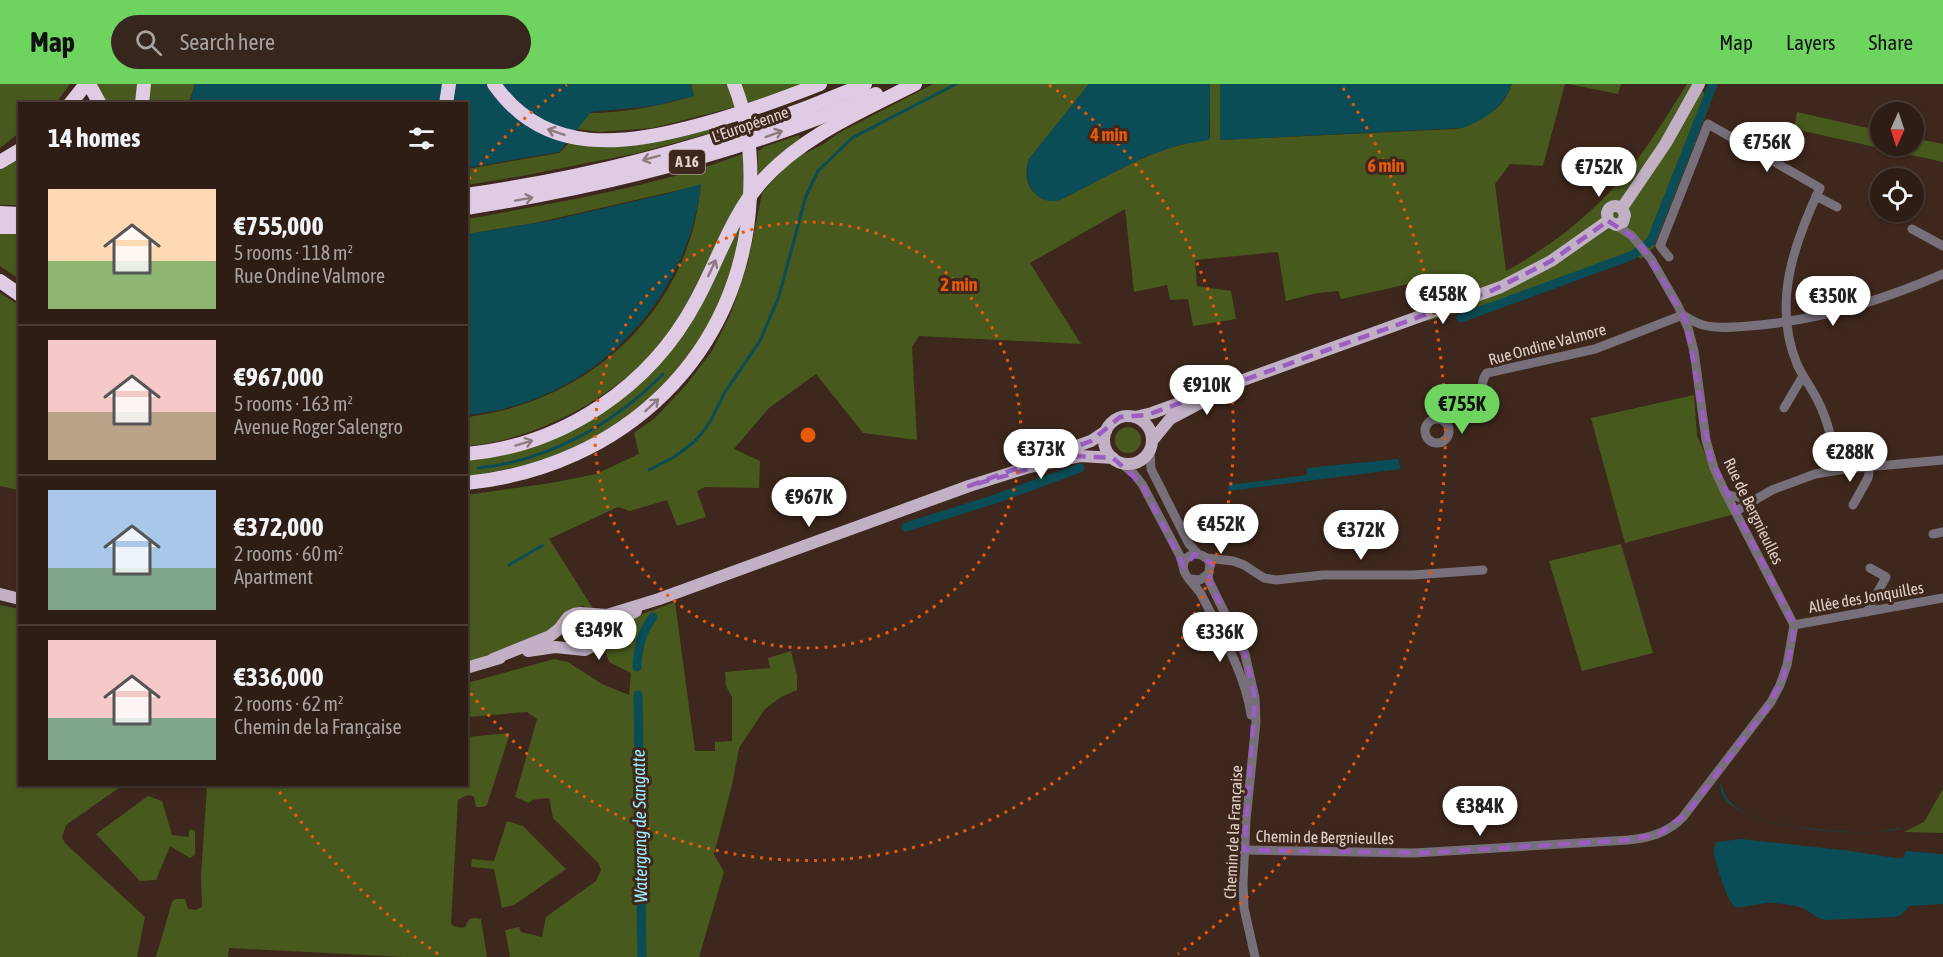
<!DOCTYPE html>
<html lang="en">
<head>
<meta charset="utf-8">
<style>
  :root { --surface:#2e1d15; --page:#36261e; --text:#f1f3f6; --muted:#a7a2a0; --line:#493b34; --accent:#6fd360 }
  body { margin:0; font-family:"Asap Condensed",sans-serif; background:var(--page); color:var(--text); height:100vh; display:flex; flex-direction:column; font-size:22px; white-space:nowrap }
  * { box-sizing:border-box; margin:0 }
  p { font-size:20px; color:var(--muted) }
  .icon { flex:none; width:33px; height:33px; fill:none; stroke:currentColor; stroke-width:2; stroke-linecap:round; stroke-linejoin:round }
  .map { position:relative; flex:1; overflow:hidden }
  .drawer { position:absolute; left:18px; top:18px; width:450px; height:684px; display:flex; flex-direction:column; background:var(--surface); border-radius:0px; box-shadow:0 2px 4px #0004,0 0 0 2px var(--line) }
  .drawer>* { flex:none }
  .needle { width:39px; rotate:183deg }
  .tools { position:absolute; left:1870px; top:18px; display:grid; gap:12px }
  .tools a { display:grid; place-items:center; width:54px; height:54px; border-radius:50%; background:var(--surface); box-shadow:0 2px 4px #0004,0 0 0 2px var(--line); font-size:30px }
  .price { position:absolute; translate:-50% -51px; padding:0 14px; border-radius:21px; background:#fff; color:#222; font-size:20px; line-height:39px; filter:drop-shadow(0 2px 3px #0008) }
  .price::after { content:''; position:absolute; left:50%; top:36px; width:18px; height:14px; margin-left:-9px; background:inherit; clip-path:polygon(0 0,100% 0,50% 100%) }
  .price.selected { background:var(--accent); color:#111 }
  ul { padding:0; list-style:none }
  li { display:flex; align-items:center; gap:18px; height:150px; padding:0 30px }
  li+li { border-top:2px solid var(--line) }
  li span { display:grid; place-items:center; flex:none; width:168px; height:120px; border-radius:0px; color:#555 }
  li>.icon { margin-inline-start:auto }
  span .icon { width:72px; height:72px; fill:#fffc; stroke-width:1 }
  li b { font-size:26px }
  h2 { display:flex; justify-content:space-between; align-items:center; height:72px; padding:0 30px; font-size:26px }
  header { display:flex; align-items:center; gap:36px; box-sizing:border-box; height:84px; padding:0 30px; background:var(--accent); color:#111 }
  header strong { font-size:28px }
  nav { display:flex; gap:33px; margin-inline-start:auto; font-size:21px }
  .search { width:420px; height:54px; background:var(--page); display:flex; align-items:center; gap:15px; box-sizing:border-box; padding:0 21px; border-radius:33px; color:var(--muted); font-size:22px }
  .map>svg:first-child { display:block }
</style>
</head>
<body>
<header>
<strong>Map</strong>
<div class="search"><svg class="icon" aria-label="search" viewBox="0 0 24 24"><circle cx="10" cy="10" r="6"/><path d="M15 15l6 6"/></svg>Search here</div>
<nav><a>Map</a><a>Layers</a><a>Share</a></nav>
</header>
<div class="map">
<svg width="1943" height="873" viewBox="0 0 1943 873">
  <rect width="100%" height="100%" fill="#3e271c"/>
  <g fill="#47591d">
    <path d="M0 0H70L56 19 20 20 19 49 0 64Z"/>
    <path d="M97 0H137L136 19H104Z"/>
    <path d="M150 0H195L189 19 149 20Z"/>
    <path d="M691 0H727L735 23 653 44 599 48 577 45 588 29C625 29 659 22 694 12Z"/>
    <path d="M741 0H803L748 21Z"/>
    <path d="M933 0H1089L1029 75C1021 99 1033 118 1060 116 1110 92 1150 63 1207 56L1210 54V0H1220V56L1454 45C1466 44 1487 32 1497 24 1504 18 1509 8 1512 0H1565L1543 82 1510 80 1495 100 1506 187C1550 163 1591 131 1624 92 1648 64 1667 31 1687 0H1694L1712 15 1654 163 1641 175 1632 168 1479 224 1427 237 1413 199 1341 215 1338 207 1317 209 1286 217 1278 168 1195 176 1197 202 1231 207 1236 235 1193 242 1188 215 1170 216 1167 201 1134 208 1125 125 1030 179 1081 260 919 252 912 263 917 356 863 349 816 290 769 324 734 365 760 377 759 404 705 403 697 407 706 433 677 442 667 416 630 427 618 423 549 455 594 526 583 522 573 524 562 530 555 544 478 575 467 578 466 411 551 399 596 390 639 370 634 349 655 334 687 300 712 267 731 229 748 179 762 109 791 76 822 61 839 49Z"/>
    <path d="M1568 0H1621L1618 10Z"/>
    <path d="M1797 28 1881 47V62H1914V54L1943 60V78L1794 45Z"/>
    <path d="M728 39 729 44 638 69 522 92 467 101V85L559 69 569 59 630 62 656 58Z"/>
    <path d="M799 51 800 56 758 92V67L764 63Z"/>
    <path d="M743 70C744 74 745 109 745 111 743 117 736 125 733 130 726 141 721 151 715 162 701 191 688 220 671 247 630 306 538 357 467 362V333C575 320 669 246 695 137 698 125 699 113 701 101L535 139 467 150V135C559 118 654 103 743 70Z"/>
    <path d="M19 74V121H0V85Z"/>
    <path d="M745 135 733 188 706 249 672 296 613 346 552 376 467 393 466 375 501 370 644 294Z"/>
    <path d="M0 149 19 150V195L0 182Z"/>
    <path d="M0 209 19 221V406L0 402Z"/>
    <path d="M1694 311 1697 352 1720 404 1735 430 1625 459 1591 334Z"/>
    <circle cx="1128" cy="356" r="13"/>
    <path d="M1621 460 1653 569 1582 587 1549 477Z"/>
    <path d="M675 518 695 667H715V658L732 657V613L726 602 725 588 770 584 768 574 791 567 797 591V606L781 613 765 625 739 664 732 701 714 770 724 788 699 873H510L505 846 519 843 521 848 542 853 546 833 596 797 601 786 599 780 553 734 549 714 532 716 529 719 515 713 537 635 527 628 467 633V599L554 575 568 578 602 600 629 611 631 589 609 578 603 560C618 536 649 528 675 518Z"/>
    <path d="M0 521 19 525 20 700 123 701 66 741 62 753 65 759 145 833 137 873H0Z"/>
    <circle cx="581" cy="548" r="11"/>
    <path d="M510 649 487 721 483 723H476L474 713C468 710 464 712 458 716L451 840C456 844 460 844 465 843L469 835 475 834 481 835 487 873H404L229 864 228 873H156L172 818 175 815H185L188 825 195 826 202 823 201 792 207 701 466 700 467 653Z"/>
    <path d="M1943 705V749L1904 748 1924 738Z"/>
    <path d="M148 712 162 717 172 751 189 753V747L191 745 195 747V771L190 774 170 762 156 796 140 797 96 750Z"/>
    <path d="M507 737 523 742 566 785 514 821 502 824 494 785 471 783 472 775 494 777Z"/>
  </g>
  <g fill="#0a4d57">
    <path d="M195 0H690L694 12 653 22 591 28 559 68 467 84 466 20H190Z"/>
    <path d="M1089 0H1210L1209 56 1179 61 1144 73 1060 116C1034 122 1022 97 1029 75Z"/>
    <path d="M1220 0H1512C1503 23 1485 36 1462 44L1220 56Z"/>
    <path d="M701 100C687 221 588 320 467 331V150L549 137 666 110Z"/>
    <path d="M1398 375 1401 385 1229 407 1228 401 1307 391V384Z"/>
    <path d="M1721 697C1722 715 1737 726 1753 733 1782 744 1870 754 1899 744V745C1869 754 1710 747 1721 697Z"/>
    <path d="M1741 755 1851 767 1896 774H1903L1906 767 1943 770V820L1909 822 1901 831 1895 833 1825 836C1813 833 1814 830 1805 825 1795 821 1783 820 1772 819 1762 818 1741 825 1735 823 1728 820 1714 776 1714 767 1714 762 1715 762 1717 758Z"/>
  </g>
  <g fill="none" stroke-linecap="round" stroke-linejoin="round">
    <g stroke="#0a4d57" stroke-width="3">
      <path d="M478 384C548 377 614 340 663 290"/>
      <path d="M649 386 674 373 693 359 702 349 711 336 725 308 760 257 779 212 806 112 818 87 852 54 956 0"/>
      <path d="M509 481 543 461"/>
      <path d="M466 502 468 503"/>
    </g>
    <g stroke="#0a4d57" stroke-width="9">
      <path d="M1461 234 1633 171 1651 157 1713 0"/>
      <path d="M906 443 995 415 1080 384"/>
      <path d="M637 583C638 564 641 549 653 533"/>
      <path d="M638 611 642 873"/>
    </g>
    <g stroke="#776f79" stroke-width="9">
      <path d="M1816 112 1837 123"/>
      <path d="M1912 145 1943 162"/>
      <path d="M1669 173 1660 162 1708 40 1820 104C1794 159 1772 220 1797 280 1802 292 1811 303 1817 315 1829 338 1833 361 1837 386"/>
      <path d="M1784 324 1803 292"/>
      <circle cx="1437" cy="347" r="12"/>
      <path d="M1444 337C1454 330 1467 331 1477 325 1490 317 1476 302 1487 289L1595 265 1683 231C1689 235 1696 239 1703 241 1718 245 1734 243 1749 242 1817 237 1881 217 1943 190"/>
      <path d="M1150 367 1151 385 1189 460 1198 470"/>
      <path d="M1120 378 1134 390 1142 400 1180 472 1183 482"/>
      <path d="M1726 410 1752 417"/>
      <path d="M1853 421 1868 394 1870 382"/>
      <path d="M1736 427 1772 406 1815 390 1845 385 1943 376"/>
      <path d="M1933 450 1943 448"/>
      <path d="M1207 474 1233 477 1244 481 1264 494 1276 496 1323 491H1413L1483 486"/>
      <path d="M1208 491 1209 497 1245 570 1255 614 1256 638 1246 736 1243 799 1244 824 1255 873"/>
      <path d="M1191 495 1200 496 1209 489 1210 479C1201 463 1179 471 1184 487 1187 495 1196 502 1201 510 1220 548 1245 588 1251 631"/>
      <path d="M1867 528 1886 493 1870 484"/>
      <path d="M1794 541 1943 514"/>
      <path d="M1244 766 1414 769 1628 756C1649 754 1668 749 1683 733L1771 618 1780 601 1787 581 1794 541 1724 406 1714 384 1706 356 1694 267 1688 244 1678 222 1651 175 1632 152 1614 140"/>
    </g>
    <g stroke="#c2b1c5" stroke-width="12">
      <path d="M1622 124 1666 59 1699 0"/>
      <path d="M1608 137 1616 141 1623 138 1625 131 1622 124"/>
      <path d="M1608 137 1607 129C1609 122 1615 120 1622 124"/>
      <circle cx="1128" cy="356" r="24"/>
      <path d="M1135 333 1152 329 1501 203 1551 177 1608 137"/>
      <path d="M1152 357 1170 335 1204 317"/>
      <path d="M1054 370 1091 357 1106 347"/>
      <path d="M0 510 20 515"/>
      <path d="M528 567 555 563 585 566 593 562 606 544 636 527"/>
      <path d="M493 575 550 552 559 545 568 533 574 530 580 529 607 531 659 515 969 402 1026 384 1081 372 1113 374"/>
      <path d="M466 584 500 574"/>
    </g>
    <g stroke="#dfcbe3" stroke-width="14">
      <path d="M89 0 100 20"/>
      <path d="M494 0C545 74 627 61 703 40 743 29 782 15 820 0"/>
      <path d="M70 20 86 0"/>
      <path d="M142 20 144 0"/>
      <path d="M446 20 449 0"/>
      <path d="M0 78 20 66"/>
      <path d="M466 111C604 91 738 55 865 0"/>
      <path d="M466 124C607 102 746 68 876 10"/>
      <path d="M0 129 20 130"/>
      <path d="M0 143H20"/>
      <path d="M0 197 20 211"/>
      <path d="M466 370C563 362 651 302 696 217 718 177 731 132 762 97 802 52 862 27 915 0"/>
      <path d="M466 399C622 384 743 271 750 112 752 75 748 35 734 0"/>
    </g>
  </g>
  <defs><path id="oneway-shaft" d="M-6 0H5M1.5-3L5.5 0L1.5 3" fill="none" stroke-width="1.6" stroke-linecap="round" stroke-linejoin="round" transform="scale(1.5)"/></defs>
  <g stroke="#8e7980">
    <use href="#oneway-shaft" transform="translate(556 48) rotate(-161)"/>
    <use href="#oneway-shaft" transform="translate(774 50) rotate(-20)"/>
    <use href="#oneway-shaft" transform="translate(651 74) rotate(165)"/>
    <use href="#oneway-shaft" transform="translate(524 115) rotate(-10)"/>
    <use href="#oneway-shaft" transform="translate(712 184) rotate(-65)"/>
    <use href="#oneway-shaft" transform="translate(652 321) rotate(-43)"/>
    <use href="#oneway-shaft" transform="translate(524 359) rotate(-17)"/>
  </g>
  <path fill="none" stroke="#9a5ec3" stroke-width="4.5" stroke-dasharray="12 8" stroke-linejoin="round" d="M1608 137 1632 152 1648 170 1686 237 1711 376 1794 541 1792 561 1783 594 1767 624 1687 729 1659 750 1628 756 1424 769 1244 766 1255 614 1245 570 1209 497 1213 480 1195 470 1184 483 1142 400 1113 374 1075 372 969 402 1091 357 1120 333 1147 331 1491 207 1551 177Z"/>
  <g fill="none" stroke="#e8590c" stroke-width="3" stroke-dasharray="3 6">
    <circle cx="808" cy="351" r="213"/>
    <path d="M469 95A425 425 0 0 1 567 1M1049 1A425 425 0 1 1 469 607"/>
    <path d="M438 870A638 638 0 0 1 276 703M1343 4A638 638 0 0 1 1178 870"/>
  </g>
  <g text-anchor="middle" stroke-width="6" stroke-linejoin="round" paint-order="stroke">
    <rect fill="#3e271c" stroke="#b19f96" stroke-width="1.5" x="669" y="66" width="36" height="24" rx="4.5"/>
    <g font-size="15" font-weight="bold" fill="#e2d2cb">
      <text x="687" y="83">A 16</text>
    </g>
    <g font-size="16" fill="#e2d2cb" stroke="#3e271c">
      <text transform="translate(750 40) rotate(-19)" y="6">L'Européenne</text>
      <text transform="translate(1547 260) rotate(-15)" y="6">Rue Ondine Valmore</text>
      <text transform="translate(1754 427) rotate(64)" y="6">Rue de Bergnieulles</text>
      <text transform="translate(1866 513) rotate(-10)" y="6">Allée des Jonquilles</text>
      <text transform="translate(1233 748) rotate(-87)" y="6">Chemin de la Française</text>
      <text transform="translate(1325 753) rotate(1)" y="6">Chemin de Bergnieulles</text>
    </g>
    <g font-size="18" font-style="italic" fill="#9eeefe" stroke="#3e271c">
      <text transform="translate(640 742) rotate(-91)" y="6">Watergang de Sangatte</text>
    </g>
  </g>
  <circle cx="808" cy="351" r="9" fill="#e8590c" stroke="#3e271c" stroke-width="3"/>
  <g font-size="18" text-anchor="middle" font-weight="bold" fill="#e8590c" stroke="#3e271c" stroke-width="6" stroke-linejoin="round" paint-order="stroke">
    <text x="1109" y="57">4 min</text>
    <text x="1386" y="88">6 min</text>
    <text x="959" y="207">2 min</text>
  </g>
</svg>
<div class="tools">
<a><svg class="needle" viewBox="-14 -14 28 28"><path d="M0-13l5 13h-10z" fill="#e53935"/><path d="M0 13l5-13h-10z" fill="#a7a2a0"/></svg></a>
<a><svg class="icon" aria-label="locate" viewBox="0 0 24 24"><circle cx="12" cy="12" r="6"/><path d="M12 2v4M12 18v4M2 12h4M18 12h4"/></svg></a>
</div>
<b class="price" style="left:1767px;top:89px">€756K</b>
<b class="price" style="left:1599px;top:114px">€752K</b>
<b class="price" style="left:1443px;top:241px">€458K</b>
<b class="price" style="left:1833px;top:243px">€350K</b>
<b class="price" style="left:1207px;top:332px">€910K</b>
<b class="price selected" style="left:1462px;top:351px">€755K</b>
<b class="price" style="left:1041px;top:396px">€373K</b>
<b class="price" style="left:1850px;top:399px">€288K</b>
<b class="price" style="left:809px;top:444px">€967K</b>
<b class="price" style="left:1221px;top:471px">€452K</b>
<b class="price" style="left:1361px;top:477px">€372K</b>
<b class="price" style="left:599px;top:577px">€349K</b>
<b class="price" style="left:1220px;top:579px">€336K</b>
<b class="price" style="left:1480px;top:753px">€384K</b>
<section class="drawer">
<h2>14 homes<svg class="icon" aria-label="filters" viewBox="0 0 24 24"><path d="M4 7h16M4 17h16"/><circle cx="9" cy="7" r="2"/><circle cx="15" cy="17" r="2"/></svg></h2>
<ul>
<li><span style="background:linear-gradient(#ffd9b3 60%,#8fb573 0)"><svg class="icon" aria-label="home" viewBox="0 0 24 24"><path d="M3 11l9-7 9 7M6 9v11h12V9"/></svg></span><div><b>€755,000</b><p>5 rooms · 118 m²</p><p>Rue Ondine Valmore</p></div></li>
<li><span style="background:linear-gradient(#f6c9c9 60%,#b9a48a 0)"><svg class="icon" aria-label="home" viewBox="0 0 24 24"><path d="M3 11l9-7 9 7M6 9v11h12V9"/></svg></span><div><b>€967,000</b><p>5 rooms · 163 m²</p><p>Avenue Roger Salengro</p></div></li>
<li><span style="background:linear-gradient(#a9c7e8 65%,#7fa58c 0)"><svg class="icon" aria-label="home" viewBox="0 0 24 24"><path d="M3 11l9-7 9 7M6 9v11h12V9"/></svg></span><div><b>€372,000</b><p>2 rooms · 60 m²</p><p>Apartment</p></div></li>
<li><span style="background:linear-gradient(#f6c9c9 65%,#7fa58c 0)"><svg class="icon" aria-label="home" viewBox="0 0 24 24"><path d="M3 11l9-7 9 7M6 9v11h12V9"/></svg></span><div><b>€336,000</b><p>2 rooms · 62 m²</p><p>Chemin de la Française</p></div></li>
</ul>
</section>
</div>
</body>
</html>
